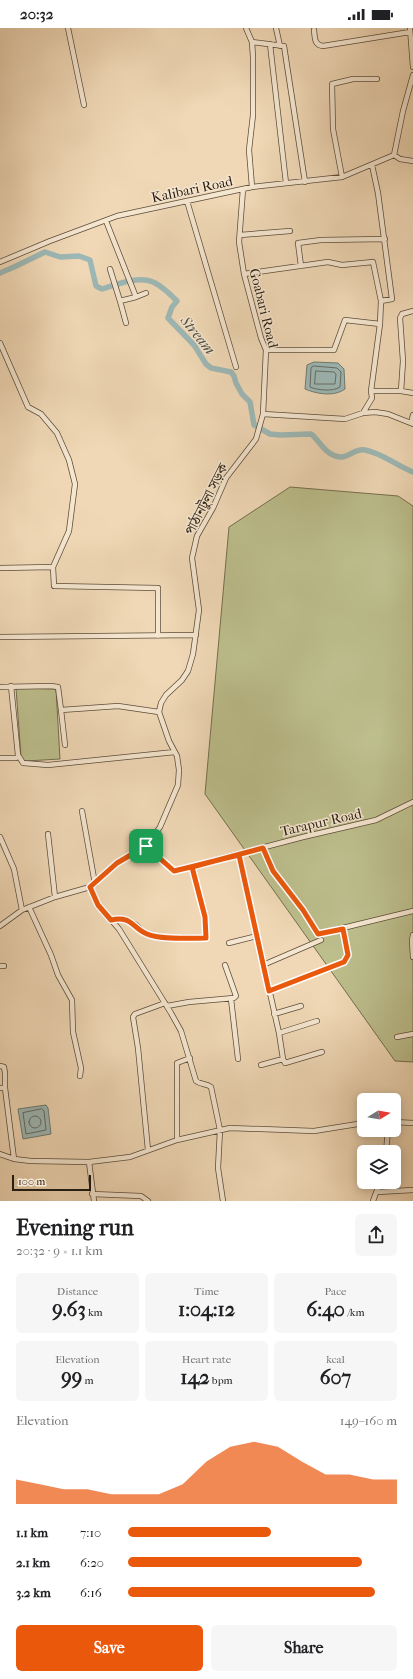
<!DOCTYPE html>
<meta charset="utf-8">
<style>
:root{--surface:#fff;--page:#f6f6f6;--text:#202124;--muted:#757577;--accent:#ea580c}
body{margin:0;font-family:"IM FELL French Canon","Noto Serif Bengali",serif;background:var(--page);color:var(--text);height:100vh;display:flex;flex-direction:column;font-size:15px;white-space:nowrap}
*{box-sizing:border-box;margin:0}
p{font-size:13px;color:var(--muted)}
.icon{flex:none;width:22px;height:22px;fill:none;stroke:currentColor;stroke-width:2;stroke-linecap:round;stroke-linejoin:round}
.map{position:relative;height:1173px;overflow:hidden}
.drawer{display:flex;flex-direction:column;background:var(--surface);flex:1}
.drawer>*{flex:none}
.needle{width:26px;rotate:79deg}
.controls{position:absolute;left:357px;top:1065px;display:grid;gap:8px}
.controls a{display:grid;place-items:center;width:44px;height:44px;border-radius:6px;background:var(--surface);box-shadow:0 2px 10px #0003;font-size:20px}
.scale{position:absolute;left:12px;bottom:10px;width:79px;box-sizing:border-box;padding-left:4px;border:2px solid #2b1f12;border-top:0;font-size:11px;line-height:14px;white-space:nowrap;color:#2b1f12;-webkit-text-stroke:3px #f5e6d0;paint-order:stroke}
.pin{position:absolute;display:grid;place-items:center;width:34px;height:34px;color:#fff;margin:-17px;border-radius:8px;box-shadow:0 2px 6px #0006}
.round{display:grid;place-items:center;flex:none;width:42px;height:42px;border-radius:6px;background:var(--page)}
.headline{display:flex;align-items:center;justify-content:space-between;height:68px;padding:0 16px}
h1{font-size:22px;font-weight:700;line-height:30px}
.stats{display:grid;grid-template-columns:repeat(3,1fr);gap:6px;height:68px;padding:4px 16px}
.stats div{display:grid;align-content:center;border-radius:6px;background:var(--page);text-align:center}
.stats b{font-size:20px;font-weight:700}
.stats small{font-size:11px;font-weight:400}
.stats p{font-size:11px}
.chart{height:112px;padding:8px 16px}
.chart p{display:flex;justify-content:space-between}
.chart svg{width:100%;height:72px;margin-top:4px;fill:var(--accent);opacity:.7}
.button{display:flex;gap:8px;margin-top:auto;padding:8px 16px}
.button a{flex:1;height:46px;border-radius:6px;background:var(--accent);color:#fff;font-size:16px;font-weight:700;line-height:46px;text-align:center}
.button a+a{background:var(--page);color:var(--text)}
ul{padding:0 16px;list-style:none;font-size:13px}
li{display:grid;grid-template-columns:64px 48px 1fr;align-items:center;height:30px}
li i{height:10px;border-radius:5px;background:var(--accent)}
.status{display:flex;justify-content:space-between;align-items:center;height:28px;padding:0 20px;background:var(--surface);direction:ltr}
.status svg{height:11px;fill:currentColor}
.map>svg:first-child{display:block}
.green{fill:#bcbe8c;stroke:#746e4f}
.water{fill:#9db8b6;stroke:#6f7b74}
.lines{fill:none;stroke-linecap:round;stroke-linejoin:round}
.shore{stroke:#646c64;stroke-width:1}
.canal{stroke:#9db8b6;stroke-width:5.5}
.minor-casing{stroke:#5c4d3b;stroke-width:6}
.minor{stroke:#f5e6d0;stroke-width:4.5}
.route-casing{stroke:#fff;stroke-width:8}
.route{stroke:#ea580c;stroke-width:5}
.labels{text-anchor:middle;stroke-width:3;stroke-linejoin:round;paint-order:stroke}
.street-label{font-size:14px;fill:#2b1f12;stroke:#f5e6d0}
.water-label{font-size:15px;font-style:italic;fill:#4d4d43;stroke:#f5e6d0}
</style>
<div class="status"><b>20:32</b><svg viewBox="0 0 49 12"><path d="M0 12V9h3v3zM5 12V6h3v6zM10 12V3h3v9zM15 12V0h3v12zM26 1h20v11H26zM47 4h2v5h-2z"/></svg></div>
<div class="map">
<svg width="413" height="1173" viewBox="0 0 413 1173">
<rect width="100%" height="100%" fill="#f0d8b6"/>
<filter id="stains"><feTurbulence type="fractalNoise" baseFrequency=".005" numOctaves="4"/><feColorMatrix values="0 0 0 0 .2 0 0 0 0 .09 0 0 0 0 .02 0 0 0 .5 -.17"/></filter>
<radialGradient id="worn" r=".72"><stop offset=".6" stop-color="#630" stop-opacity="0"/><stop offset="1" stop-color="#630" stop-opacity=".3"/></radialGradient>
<path class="green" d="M290 459 398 468 413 478V1034L395 1033 205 766 229 499Z
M16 660 56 661 60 731 26 733 22 732 21 729Z"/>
<path class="water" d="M314 334 338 335 344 341 345 361C334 369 317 366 305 361L307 337Z
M46 1077 48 1080 51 1106 23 1111 18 1081Z"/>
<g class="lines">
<path class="shore" d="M314 338 337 340 341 344 340 359C333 364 317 362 310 359L311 340Z
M316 343 334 344 336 346 335 356H315Z
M42 1081 44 1083 46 1102 26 1106 23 1085Z
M29 1094a6 6 0 1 1 12 0a6 6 0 1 1-12 0Z"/>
<path class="canal" d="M0 245 14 239 45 224 60 229 79 228 90 232 96 258 102 261C118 256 139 247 155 255 163 259 171 267 177 273L172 279 168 290 194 317 206 336 211 340 231 344 234 348 236 355 242 366 250 374 254 397 270 406 280 407 311 406C319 412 323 423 333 427 348 434 352 420 365 422 382 425 397 438 413 444"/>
<defs>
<path id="minor" d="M68 0 84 77
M246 0 252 14 253 29V87L249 122 252 159
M276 0 280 18
M410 0 413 39
M314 2C315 10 314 17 323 18L410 4
M252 14 284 18 305 154
M270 16 286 155
M394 127 403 83 413 47
M394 127 400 131 413 133
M372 137 378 165 392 271 381 273
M342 149 333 101 332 56 353 51H377
M187 173 236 339
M106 193 136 269 146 265
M240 207 290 203
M0 234 50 213 117 188 252 159 342 149 394 127
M301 238 298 215 321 212 385 211
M110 241 120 273 136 269
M244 246 328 234 342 237 373 234 381 273 380 296 371 363 372 370 363 385
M120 273 126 295
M0 315 28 379 41 386 57 405 69 432 75 456 69 503 53 539
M266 322H334L345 292 380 296
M371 363H401L413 365
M401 363 403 333 400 290 402 286 413 283
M263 386 345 391 363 385 375 384 388 386 413 396
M411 395 413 387
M53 539 54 558 158 560V608
M0 540 53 539
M0 609 196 607
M11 658 18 727 23 735 48 737 175 724
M0 659 51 658 58 659 61 682 118 678 159 684
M61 682 65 717
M0 730H16
M82 783 95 856
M48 806 55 869
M0 809 14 841 22 882
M146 818 174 843 303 809 376 792 413 774
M263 820 273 843 303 882 318 906 413 883
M239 827 279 1005 283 1031 261 1037
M90 859 98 877 119 901 171 985 181 1003 196 1053C201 1057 206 1055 211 1059L220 1102 218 1140 223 1173
M29 879 51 927 58 947 72 972 73 1004 81 1040 80 1048
M111 892 123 891 136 897 145 906 155 909 206 910 205 889 192 839
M0 898 22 882 55 869 90 859 117 835 146 818 160 799 178 757 179 742 177 728 169 713 159 684 161 675 166 667 182 652 188 643 193 626 199 582 192 530 197 508 213 480 226 450 256 411 263 386 266 322 261 310 244 246 239 214 243 161
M413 907 412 912 413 929
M229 915 257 908
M263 937 321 912
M0 938H4
M269 963 344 934 348 927 343 901
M231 971 238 1031
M167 978 189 974 234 970 236 968 225 937
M274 986 301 978
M279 1005 317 993
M397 1009 413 1006
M283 1031 285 1035 322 1024
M0 1038 4 1039 5 1045V1060
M0 1060H5L14 1131
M394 1094 413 1095
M177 1112V1035L190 1030
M148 1122 138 1020 133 989 135 986 165 975
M386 1124 388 1102
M0 1126 14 1131 31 1133 89 1134 130 1129 177 1112 230 1100 314 1103 364 1095
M89 1134 94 1173
M377 1164 413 1162
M92 1166 141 1168 148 1173
M373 1173 380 1154"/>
</defs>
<use href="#minor" class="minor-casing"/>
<use href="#minor" class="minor"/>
</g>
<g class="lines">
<defs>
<path id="route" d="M146 818 117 835 90 859 98 877 111 892C132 887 133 901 147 906 160 912 191 910 206 910L205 889 192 839 263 820 273 843 303 882 318 906 343 901 348 927 344 934 269 963 239 827C217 832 196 838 174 843L146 818"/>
</defs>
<use href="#route" class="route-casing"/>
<use href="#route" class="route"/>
</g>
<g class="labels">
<g class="street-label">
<text transform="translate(192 161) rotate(-12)" y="5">Kalibari Road</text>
<text transform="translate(264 280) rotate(76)" y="5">Goabari Road</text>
<text transform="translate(206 471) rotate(-63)" y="5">পাঠানটুলা সড়ক</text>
<text transform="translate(321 794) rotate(-13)" y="5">Tarapur Road</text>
</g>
<g class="water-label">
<text transform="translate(198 307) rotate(50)" y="5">Stream</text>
</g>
</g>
<rect width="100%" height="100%" filter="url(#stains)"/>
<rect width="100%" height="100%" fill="url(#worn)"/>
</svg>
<div class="controls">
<a><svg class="needle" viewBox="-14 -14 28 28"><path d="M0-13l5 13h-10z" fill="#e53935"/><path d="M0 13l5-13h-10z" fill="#757577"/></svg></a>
<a><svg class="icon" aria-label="layers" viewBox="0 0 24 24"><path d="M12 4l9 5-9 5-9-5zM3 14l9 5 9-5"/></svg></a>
</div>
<div class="scale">100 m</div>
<div class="pin" style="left:146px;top:818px;background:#1e9e55"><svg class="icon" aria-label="arrive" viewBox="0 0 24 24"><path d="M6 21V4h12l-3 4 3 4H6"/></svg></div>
</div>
<section class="drawer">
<div class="headline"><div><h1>Evening run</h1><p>20:32 · 9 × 1.1 km</p></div><a class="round"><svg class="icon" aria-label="share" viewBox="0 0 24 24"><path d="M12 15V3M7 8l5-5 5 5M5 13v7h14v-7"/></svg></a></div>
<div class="stats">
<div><p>Distance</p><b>9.63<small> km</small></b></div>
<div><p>Time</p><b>1:04:12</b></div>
<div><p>Pace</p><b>6:40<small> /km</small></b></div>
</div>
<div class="stats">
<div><p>Elevation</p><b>99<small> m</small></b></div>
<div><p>Heart rate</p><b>142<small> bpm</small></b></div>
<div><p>kcal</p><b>607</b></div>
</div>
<div class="chart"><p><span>Elevation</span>149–160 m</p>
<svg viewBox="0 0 160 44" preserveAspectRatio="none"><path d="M0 44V29L10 32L20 35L30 35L40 38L50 38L60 38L70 32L80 18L90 9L100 6L110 9L120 18L130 26L140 26L150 29L160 29V44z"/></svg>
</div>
<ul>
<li><b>1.1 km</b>7:10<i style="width:53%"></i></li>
<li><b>2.1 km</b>6:20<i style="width:87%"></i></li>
<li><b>3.2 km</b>6:16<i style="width:92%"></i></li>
</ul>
<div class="button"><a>Save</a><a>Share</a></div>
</section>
